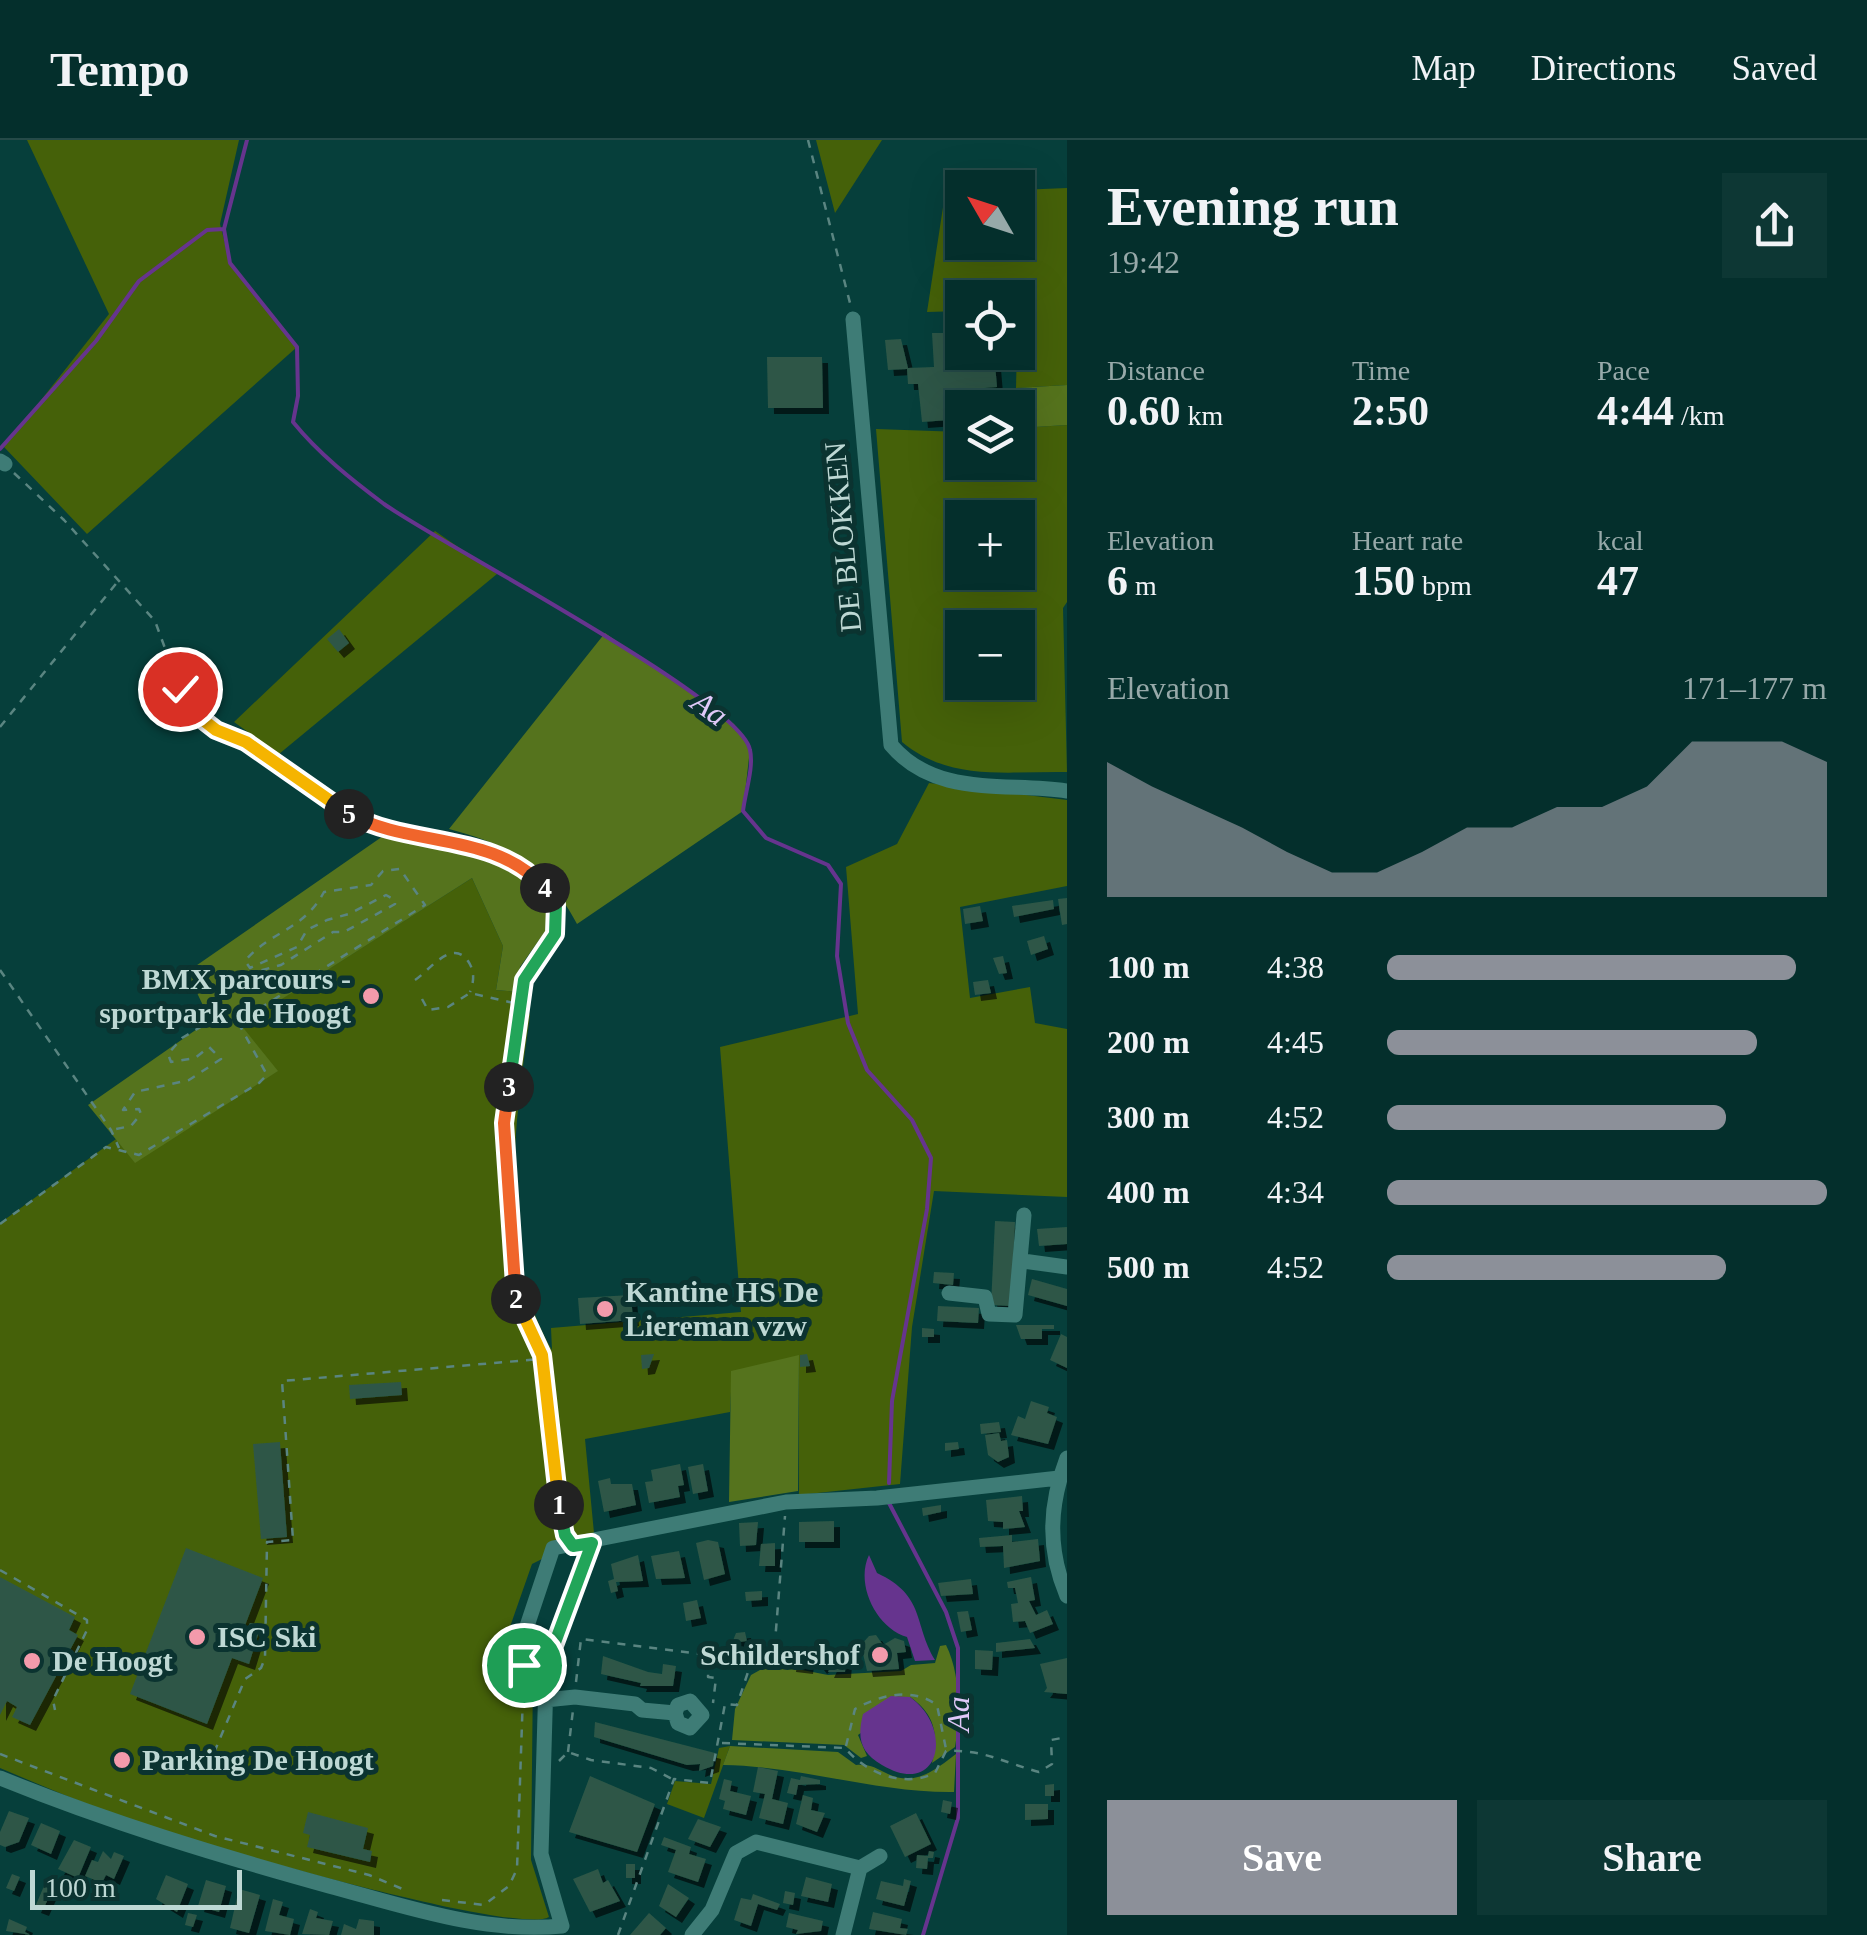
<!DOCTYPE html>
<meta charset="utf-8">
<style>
:root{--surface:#042f2c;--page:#0d3734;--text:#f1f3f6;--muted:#97a9a9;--line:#254a48;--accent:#8c9099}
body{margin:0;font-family:"Times New Roman",serif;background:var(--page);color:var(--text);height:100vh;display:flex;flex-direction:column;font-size:38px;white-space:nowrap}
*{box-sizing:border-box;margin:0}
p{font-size:32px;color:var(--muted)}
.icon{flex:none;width:55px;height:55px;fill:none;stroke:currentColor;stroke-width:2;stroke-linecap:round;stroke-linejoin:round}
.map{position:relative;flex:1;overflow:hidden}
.sheet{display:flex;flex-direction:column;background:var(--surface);width:800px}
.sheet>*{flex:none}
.needle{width:65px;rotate:309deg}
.fabs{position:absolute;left:945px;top:30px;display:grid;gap:20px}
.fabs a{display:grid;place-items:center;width:90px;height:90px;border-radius:0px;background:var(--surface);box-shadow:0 10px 40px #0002,0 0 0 2px var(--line);font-size:50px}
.scale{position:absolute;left:30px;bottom:25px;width:212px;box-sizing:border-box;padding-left:10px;border:5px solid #bed8d4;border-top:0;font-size:28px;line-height:35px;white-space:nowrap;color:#bed8d4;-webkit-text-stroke:8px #0b3330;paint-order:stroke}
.pin{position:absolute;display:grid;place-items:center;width:85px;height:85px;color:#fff;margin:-42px;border:5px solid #fff;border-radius:50%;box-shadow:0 2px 10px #0007}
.km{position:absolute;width:50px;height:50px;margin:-25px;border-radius:50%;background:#222;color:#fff;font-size:28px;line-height:50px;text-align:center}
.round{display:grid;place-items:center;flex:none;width:105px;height:105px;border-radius:0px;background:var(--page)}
.head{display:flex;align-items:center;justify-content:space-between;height:170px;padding:0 40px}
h1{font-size:55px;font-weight:800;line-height:75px}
.metrics{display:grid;grid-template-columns:repeat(3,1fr);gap:15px;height:170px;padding:10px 40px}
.metrics div{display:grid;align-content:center}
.metrics b{font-size:42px;font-weight:800}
.metrics small{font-size:28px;font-weight:400}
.metrics p{font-size:28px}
.chart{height:280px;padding:20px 40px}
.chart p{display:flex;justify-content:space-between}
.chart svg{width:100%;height:180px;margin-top:10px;fill:var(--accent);opacity:.7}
.cta{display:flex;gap:20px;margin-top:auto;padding:20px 40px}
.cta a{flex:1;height:115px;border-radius:0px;background:var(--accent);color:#fff;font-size:40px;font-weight:800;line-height:115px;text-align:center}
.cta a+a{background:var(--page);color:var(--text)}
ul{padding:0 40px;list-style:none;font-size:32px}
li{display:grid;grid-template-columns:160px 120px 1fr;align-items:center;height:75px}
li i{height:25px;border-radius:12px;background:var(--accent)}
header{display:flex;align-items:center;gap:60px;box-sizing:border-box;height:140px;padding:0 50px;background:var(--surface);border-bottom:2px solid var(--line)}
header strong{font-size:48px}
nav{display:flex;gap:55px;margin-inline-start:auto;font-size:35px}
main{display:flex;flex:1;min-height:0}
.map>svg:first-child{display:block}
.green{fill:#456109;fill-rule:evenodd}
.forest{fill:#55731d}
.water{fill:#66348e}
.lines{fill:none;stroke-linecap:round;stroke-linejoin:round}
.stream{stroke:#66348e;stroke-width:4}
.building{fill:#2d5747;filter:url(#shadow)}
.path{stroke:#5a8581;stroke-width:2.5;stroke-dasharray:8 8;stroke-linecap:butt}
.minor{stroke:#3e7c76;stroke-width:15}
.split-1-casing{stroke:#fff;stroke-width:20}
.split-2-casing{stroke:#fff;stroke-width:20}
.split-3-casing{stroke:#fff;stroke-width:20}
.split-4-casing{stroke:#fff;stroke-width:20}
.split-5-casing{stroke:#fff;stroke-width:20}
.split-6-casing{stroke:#fff;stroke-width:20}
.split-1{stroke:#22a559;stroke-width:12}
.split-2{stroke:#f5b400;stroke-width:12}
.split-3{stroke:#f0652b;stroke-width:12}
.split-4{stroke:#22a559;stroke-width:12}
.split-5{stroke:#f0652b;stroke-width:12}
.split-6{stroke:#f5b400;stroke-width:12}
.poi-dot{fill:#f39aab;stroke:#0b3330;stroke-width:4}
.labels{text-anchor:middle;stroke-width:10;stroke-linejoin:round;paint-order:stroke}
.street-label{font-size:30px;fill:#bed8d4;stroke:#0b3330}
.poi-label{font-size:30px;font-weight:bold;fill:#bed8d4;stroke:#0b3330;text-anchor:start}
.water-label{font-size:32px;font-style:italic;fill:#e0c9f9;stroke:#0b3330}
</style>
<header>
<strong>Tempo</strong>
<nav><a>Map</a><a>Directions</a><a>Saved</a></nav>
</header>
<main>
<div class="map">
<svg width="1067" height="1795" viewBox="0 0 1067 1795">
<defs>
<filter id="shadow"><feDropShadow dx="6" dy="6" stdDeviation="0" flood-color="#0009"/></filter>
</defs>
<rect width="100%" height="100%" fill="#063f3b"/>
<path class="green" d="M27 0H239L220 84 230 123 297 207 87 394 4 307 109 174Z
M816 0H882L835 73Z
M1067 48V245L1016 248 1018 158H962V171L927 172 945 54 962 53V102H1018V50Z
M1067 285V462L1063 468 1067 632C1008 631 950 642 902 602L876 289 962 292V322H1018V288ZM962 378H1018V432H962ZM962 488H1018V542H962Z
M435 391 497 434 279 614 234 582Z
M929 643 1067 660V746L960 767 970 858 1030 847 1035 883 1067 889V1057L934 1051 912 1187 900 1344 799 1355V1216L732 1232 730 1272 585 1299 594 1393 557 1399 544 1418 532 1424 505 1501 514 1520 533 1533 531 1720 549 1777C519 1795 230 1712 179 1696 118 1678 59 1653 0 1628V1083L116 999 135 1022 277 931 240 885 472 738 503 806 496 850 518 852 530 875C515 982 495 1114 552 1210L551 1188 741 1172 720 907 858 874 846 727 897 704Z
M730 1606 704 1678 667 1664 675 1641 711 1644 719 1608Z"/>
<path class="forest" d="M1067 245V285L1018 288V268H962V292H951V252Z
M605 493 734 584 750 609 743 671 577 784C545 725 513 706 449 689Z
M386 694C424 705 520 721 541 755 546 763 547 777 549 786L520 827 518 852 496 850 503 806 472 738 241 885 278 931 135 1023 88 965 210 880 187 832Z
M799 1215 798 1351 729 1362 731 1231Z
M946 1505C960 1533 961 1575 955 1607L932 1623C939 1595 935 1574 910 1557L858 1595 867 1616 861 1618 844 1605 732 1600 735 1569 751 1535 771 1524 828 1535 901 1531 911 1525 935 1523 940 1506Z
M730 1606 838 1612 856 1625C871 1624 875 1628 888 1634 915 1647 935 1630 956 1614L954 1652C876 1653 801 1626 723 1625Z"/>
<path class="water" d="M869 1415 877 1433C926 1456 913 1483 935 1520L915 1521 907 1497C876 1488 855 1444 869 1415Z
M891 1556 910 1557C955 1589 939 1659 882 1625 860 1612 857 1598 863 1574Z"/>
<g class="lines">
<path class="stream" d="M247 0 224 89 230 123 297 207 298 256 293 282C319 314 352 340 384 364 440 404 741 560 750 610 754 627 745 653 743 671L766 698 828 725 841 744 837 816 848 883 867 930 912 980 931 1018 927 1069 892 1261 889 1343
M0 309 96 201 139 141 207 90 224 89
M889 1363 946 1472 958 1508V1678L923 1795"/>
</g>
<path class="building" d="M932 193H962V212H994L997 247 947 251 949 280 922 282 918 244H908L907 229 888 230 885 200 901 199 908 228 934 227Z
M767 217H822L823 268H768Z
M339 489 349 503 338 512 327 499Z
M1067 758V784L1062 785 1058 759Z
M1053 760 1054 769 1014 777 1012 766Z
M980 766 983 781 965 784 963 769Z
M1044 796 1048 809 1031 815 1027 801Z
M1003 816 1007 833 999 834 993 818Z
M988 840 991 853 975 855 973 842Z
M995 1081 1015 1082 1011 1166 991 1165Z
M1067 1087V1104L1039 1106 1037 1089Z
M934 1132 954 1133 953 1145 933 1143Z
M1032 1139 1067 1149V1166L1028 1155Z
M631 1155 633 1180 580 1184 578 1158Z
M938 1166 979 1168 978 1183 937 1181Z
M1016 1185H1054V1189H1042V1199H1021Z
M922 1188 934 1189V1197H922Z
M1061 1194 1067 1197V1228L1050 1220Z
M654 1214 649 1228 642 1229 641 1215Z
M807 1214 810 1226 800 1227V1215Z
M401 1242 402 1255 350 1259 349 1245Z
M1031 1261 1049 1267 1047 1273 1057 1277 1048 1304 1011 1295 1018 1276 1025 1279Z
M999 1282 1001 1292 981 1294 980 1284Z
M999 1293 1001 1301 1007 1300 1009 1317 998 1322 988 1315 985 1295Z
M280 1302 287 1397 261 1399 253 1304Z
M958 1302 959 1309 945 1311V1303Z
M680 1324 684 1345 678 1346 680 1357 649 1363 645 1342 653 1341 651 1330Z
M703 1324 708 1351 693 1354 688 1327Z
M610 1338 611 1344H632L636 1365 604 1372 598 1341Z
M1022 1356 1023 1371H1019L1025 1387 1003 1389V1382L988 1381 986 1360Z
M941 1365V1372L923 1376 922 1368Z
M834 1381V1402H799V1382Z
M758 1382 756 1405 740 1406 739 1383Z
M1012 1395V1402L1038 1399 1040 1421 1004 1428 1003 1406 980 1407 979 1398Z
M708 1400 718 1402 725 1434 704 1440 696 1403Z
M775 1403V1426H759L761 1404Z
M186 1408 263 1438 238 1504 250 1483 261 1485 249 1524 232 1518 207 1584 130 1554Z
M679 1411 685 1438 656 1439 651 1416Z
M638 1415 643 1441 616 1442 618 1451 611 1453 608 1441 614 1439 611 1424Z
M0 1437 75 1477 69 1490 78 1495 30 1585 12 1577 17 1567 7 1561 0 1575Z
M1031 1437 1035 1460 1029 1461 1036 1475 1047 1470 1053 1484 1030 1493 1025 1481 1013 1482 1011 1464 1018 1463 1015 1448H1008L1007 1442Z
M971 1439 973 1454 941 1456 938 1443Z
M762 1451V1460L746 1461 745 1452Z
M697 1460 701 1478 686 1481 683 1463Z
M968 1471 972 1490 961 1492 957 1472Z
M745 1492 747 1501 732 1503 736 1493Z
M876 1495 883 1505 895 1498 904 1501 906 1512 897 1513 899 1529 867 1531 861 1505 869 1496Z
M1030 1499 1035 1508 996 1512V1503Z
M826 1505 835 1516 821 1528 812 1516Z
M975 1510 993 1511 992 1530 975 1529Z
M603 1516 648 1532 662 1534 663 1524 676 1526 673 1546H640L641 1543 601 1534Z
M791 1518 808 1520 807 1528 790 1526Z
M1067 1518V1554L1044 1552 1047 1548 1040 1524Z
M834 1519 846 1520 845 1532H828Z
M595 1582 715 1613 713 1626 699 1631 700 1624 687 1625 594 1597Z
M758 1627 778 1631 772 1659 788 1663 783 1684 759 1678 765 1654 753 1652Z
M590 1636 655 1664 637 1712 569 1692Z
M801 1636 820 1640V1644L798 1645 796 1655 787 1653 791 1638 800 1640Z
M724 1639 732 1641 730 1651 751 1656 746 1675 723 1669 725 1661 719 1659Z
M1054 1644V1656H1045V1645Z
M803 1655 813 1658 811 1670 825 1673 817 1692 796 1684Z
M943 1660 952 1662 950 1674 941 1672Z
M1025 1664H1048V1679L1025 1680Z
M9 1671 29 1678 19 1702 5 1707 0 1705V1692Z
M308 1672 368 1688 363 1709 372 1711 370 1722 307 1707 310 1695 303 1693Z
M916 1673 931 1704 905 1717 890 1686Z
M698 1679 721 1687 710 1707 688 1699Z
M41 1683 60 1691 51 1714 31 1705Z
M664 1697 691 1707 689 1714 706 1719 698 1742 668 1732 676 1710 661 1705Z
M74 1700 91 1707 78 1738 58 1729Z
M103 1711 111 1719 114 1712 124 1716 114 1739 106 1735 102 1743 85 1736 92 1720 98 1722Z
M929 1711 934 1712 933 1718H928L927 1729 916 1728 917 1715 928 1716Z
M626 1724H635V1738H626Z
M598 1729 603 1743 608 1740 620 1761 590 1772 573 1739Z
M12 1734 20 1737 14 1751 6 1748Z
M166 1735 188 1744 177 1772 156 1759Z
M806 1737 832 1744 828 1762 801 1756Z
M904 1739 911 1741 904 1766 876 1759 881 1741 903 1746Z
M206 1740 226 1746 219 1772 198 1766Z
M668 1744 689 1758 676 1777 659 1766Z
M44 1746 52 1750 43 1770 35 1767Z
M239 1749 260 1755 249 1793 230 1788Z
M785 1751 795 1753 793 1765 783 1763Z
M753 1754 780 1764 777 1770 758 1764 751 1786 734 1780 741 1758 751 1760Z
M273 1759 283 1762 279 1775 294 1779 290 1795 265 1791Z
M310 1769 318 1772 316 1778 333 1781 329 1795 302 1794Z
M873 1772 902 1779 900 1788 908 1789 906 1795 869 1789Z
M188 1773 197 1775 193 1787 185 1785Z
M649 1773 666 1788 660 1795H630Z
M789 1773 823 1781 821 1791 796 1794 798 1790 786 1787Z
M9 1779 27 1787 25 1792 31 1795 6 1791Z
M359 1779 374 1781V1795H341L344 1784 356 1789Z"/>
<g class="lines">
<path class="path" d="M808 0 850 163
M14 333 64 380 155 481 180 549 198 576 294 632 359 680 501 716 527 730 556 763 555 794 524 841 504 983 516 1163 542 1215 565 1393
M0 587 119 440
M0 830 111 990 119 1008
M415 840C429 831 452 798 468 821 475 831 474 842 470 852
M422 859 428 870 448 867 470 853 518 864
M0 1084 106 1007 139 1015 259 943 267 935 240 886 241 880 425 765 400 729 383 731 371 745 324 752C303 791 270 791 245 821L250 828 297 807 307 790 327 780 349 774 386 755 395 760V764L344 792H333L281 825 236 837 228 845 214 879 182 898 168 914 171 922 195 918 209 907 221 919 189 940 135 952 123 970 139 969 141 974 131 986 111 990
M0 1430 87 1480V1490L53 1560 55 1570
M576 1542 581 1499 709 1515 708 1537 716 1538 713 1563
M722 1603 845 1608C867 1634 904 1648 935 1633L946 1611C983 1609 1005 1623 1039 1632L1052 1624 1051 1600 1067 1597
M846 1606 855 1569C880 1555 912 1547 937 1565L946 1609
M568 1612 573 1570
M0 1614 215 1696 369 1735 405 1750
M559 1621 568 1612 591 1620 651 1628 672 1639
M208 1627 245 1539 261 1528 265 1518 267 1402 293 1400 282 1241 541 1219
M442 1760 484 1765 509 1746 517 1729 524 1525 528 1523
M618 1795 674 1639 710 1643 725 1564 737 1565 748 1532 774 1515 785 1376"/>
<path class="minor" d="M853 179 891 605C936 658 1005 642 1067 651
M0 321 5 324
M1023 1121 1067 1127
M949 1153 985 1157 989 1174 1015 1175 1024 1075
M1067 1318C1049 1365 1047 1409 1067 1456
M550 1516 523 1505V1498L553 1408 786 1362 877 1358 1059 1338
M545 1560 575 1557 635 1564 642 1570 675 1573 678 1583 690 1588 702 1575 690 1561 678 1565 675 1573
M0 1638C108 1682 217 1715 329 1746 404 1766 484 1794 562 1786
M860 1728 880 1716
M562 1786 541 1714 546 1540 550 1516 592 1403
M692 1795 712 1770 736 1713 756 1702 860 1728 843 1795"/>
</g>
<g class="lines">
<defs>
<path id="split-1" d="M524 1525 550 1516 592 1403 573 1406 565 1395 559 1365"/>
<path id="split-2" d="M516 1159 542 1215 559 1365"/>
<path id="split-3" d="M509 947 504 983 516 1159"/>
<path id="split-4" d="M509 947 524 840 555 794 556 764 545 748"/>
<path id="split-5" d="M349 674C412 708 494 691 545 748"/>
<path id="split-6" d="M180 549 198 576 216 590 246 602 349 674"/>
</defs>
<use href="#split-1" class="split-1-casing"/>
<use href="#split-2" class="split-2-casing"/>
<use href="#split-3" class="split-3-casing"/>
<use href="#split-4" class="split-4-casing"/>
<use href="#split-5" class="split-5-casing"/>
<use href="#split-6" class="split-6-casing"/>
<use href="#split-1" class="split-1"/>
<use href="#split-2" class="split-2"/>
<use href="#split-3" class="split-3"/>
<use href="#split-4" class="split-4"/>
<use href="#split-5" class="split-5"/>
<use href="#split-6" class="split-6"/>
</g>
<g class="poi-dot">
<circle cx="371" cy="856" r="10"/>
<circle cx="605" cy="1169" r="10"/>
<circle cx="197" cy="1497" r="10"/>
<circle cx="880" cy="1515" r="10"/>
<circle cx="32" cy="1521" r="10"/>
<circle cx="122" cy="1620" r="10"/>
</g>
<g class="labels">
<g class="street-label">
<text transform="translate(843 397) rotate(-95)" y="10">DE BLOKKEN</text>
</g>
<g class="poi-label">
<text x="351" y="849" text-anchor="end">BMX parcours -<tspan x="351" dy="34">sportpark de Hoogt</tspan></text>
<text x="625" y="1162">Kantine HS De<tspan x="625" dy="34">Liereman vzw</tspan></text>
<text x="217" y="1507">ISC Ski</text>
<text x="860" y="1525" text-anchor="end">Schildershof</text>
<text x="52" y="1531">De Hoogt</text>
<text x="142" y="1630">Parking De Hoogt</text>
</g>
<g class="water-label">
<text transform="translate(710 568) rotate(36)" y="11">Aa</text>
<text transform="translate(958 1574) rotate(-90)" y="11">Aa</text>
</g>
</g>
</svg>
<div class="fabs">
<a><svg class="needle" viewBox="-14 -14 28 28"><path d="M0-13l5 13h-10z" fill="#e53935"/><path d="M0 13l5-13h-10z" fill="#97a9a9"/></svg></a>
<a><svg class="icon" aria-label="locate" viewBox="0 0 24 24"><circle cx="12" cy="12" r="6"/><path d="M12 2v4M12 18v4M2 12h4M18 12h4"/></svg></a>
<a><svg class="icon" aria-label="layers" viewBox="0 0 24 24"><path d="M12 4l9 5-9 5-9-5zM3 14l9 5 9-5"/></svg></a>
<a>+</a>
<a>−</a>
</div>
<div class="scale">100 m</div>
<div class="pin" style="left:524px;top:1525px;background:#1e9e55"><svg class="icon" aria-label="arrive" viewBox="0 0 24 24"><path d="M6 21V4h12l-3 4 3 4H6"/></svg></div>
<div class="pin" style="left:180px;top:549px;background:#d93025"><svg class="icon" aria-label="check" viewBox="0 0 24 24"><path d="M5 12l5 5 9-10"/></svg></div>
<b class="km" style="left:559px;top:1365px">1</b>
<b class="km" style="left:516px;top:1159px">2</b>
<b class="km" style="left:509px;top:947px">3</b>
<b class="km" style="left:545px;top:748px">4</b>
<b class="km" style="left:349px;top:674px">5</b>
</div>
<section class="sheet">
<div class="head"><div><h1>Evening run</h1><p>19:42</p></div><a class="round"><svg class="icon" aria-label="share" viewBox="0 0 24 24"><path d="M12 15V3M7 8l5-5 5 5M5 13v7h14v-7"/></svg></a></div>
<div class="metrics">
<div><p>Distance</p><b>0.60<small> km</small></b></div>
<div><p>Time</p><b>2:50</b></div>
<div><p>Pace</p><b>4:44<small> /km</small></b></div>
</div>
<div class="metrics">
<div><p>Elevation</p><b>6<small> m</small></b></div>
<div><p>Heart rate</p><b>150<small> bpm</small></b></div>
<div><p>kcal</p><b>47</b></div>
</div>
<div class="chart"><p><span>Elevation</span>171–177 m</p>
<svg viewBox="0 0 160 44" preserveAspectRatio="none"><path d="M0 44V11L10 17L20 22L30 27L40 33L50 38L60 38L70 33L80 27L90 27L100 22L110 22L120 17L130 6L140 6L150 6L160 11V44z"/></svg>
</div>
<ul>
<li><b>100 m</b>4:38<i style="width:93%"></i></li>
<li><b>200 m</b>4:45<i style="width:84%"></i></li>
<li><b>300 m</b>4:52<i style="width:77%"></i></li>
<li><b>400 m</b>4:34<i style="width:100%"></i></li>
<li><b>500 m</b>4:52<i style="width:77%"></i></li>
</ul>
<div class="cta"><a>Save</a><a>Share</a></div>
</section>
</main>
